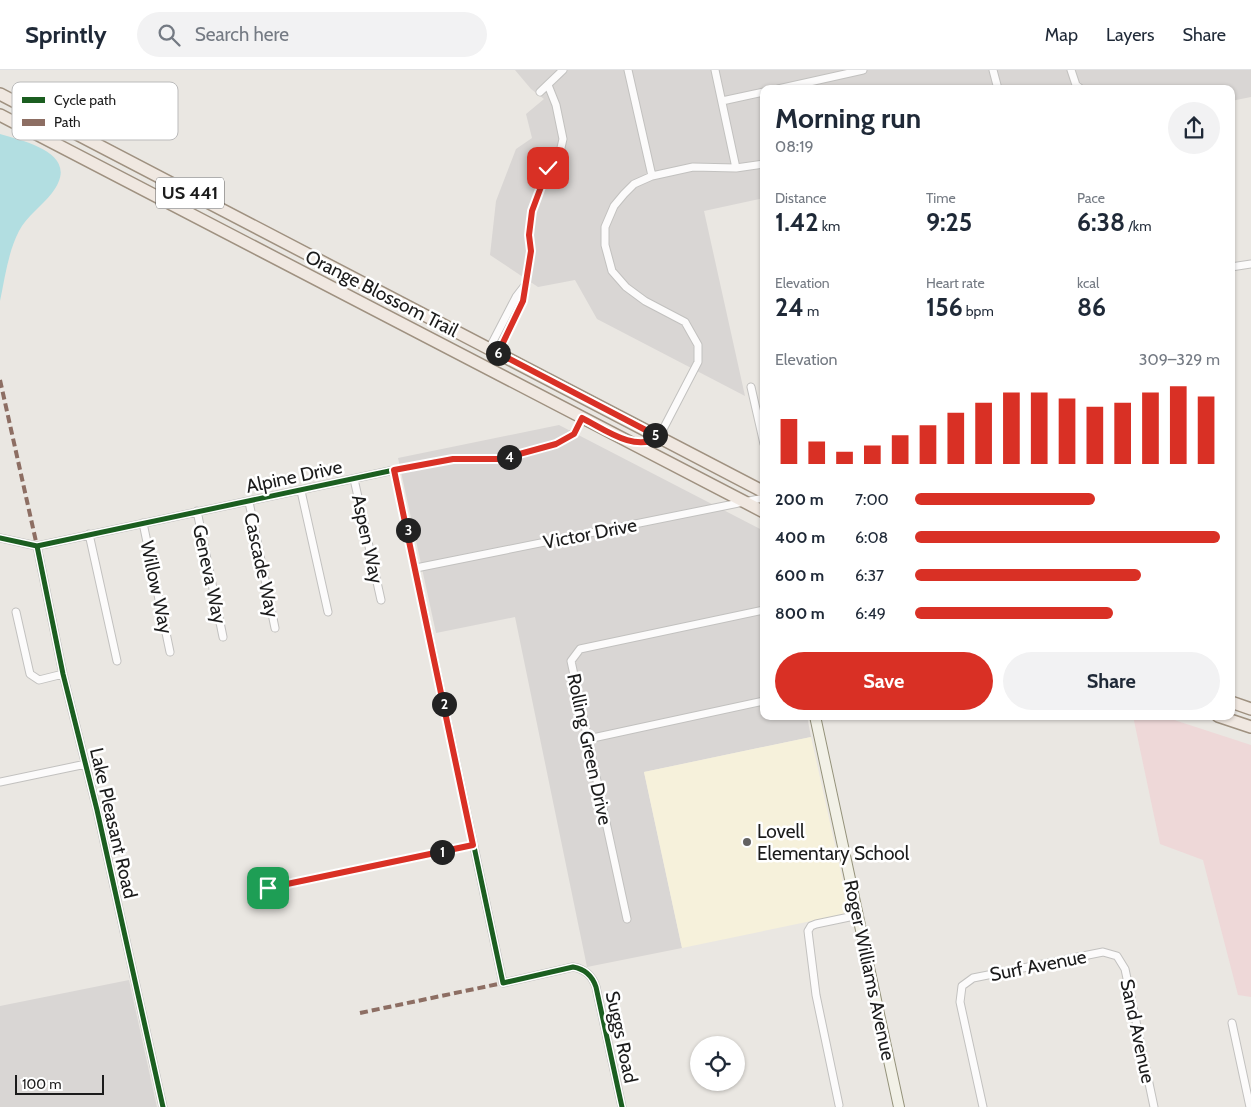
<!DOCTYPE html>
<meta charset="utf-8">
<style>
:root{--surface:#fff;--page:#f2f2f3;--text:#1f2937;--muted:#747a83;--line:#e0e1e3;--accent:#d93025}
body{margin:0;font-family:Cabin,sans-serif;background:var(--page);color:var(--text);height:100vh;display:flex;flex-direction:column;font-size:19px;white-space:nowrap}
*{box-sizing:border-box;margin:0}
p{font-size:16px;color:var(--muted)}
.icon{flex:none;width:28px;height:28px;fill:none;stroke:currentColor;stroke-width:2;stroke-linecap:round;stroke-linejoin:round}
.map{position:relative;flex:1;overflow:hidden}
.drawer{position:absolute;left:760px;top:15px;width:475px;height:635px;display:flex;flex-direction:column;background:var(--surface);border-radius:10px;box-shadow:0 1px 4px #0004}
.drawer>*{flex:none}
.tools{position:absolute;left:690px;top:966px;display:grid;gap:10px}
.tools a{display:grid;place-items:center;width:55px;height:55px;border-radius:50%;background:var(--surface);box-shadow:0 1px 4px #0004;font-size:25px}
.scale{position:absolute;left:15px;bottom:12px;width:89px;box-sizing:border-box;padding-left:5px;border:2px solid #1b1b1b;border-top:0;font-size:14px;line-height:18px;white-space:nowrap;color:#1b1b1b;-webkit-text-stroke:4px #fff;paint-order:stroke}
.pin{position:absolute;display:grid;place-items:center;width:42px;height:42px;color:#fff;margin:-21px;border-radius:10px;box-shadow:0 2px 8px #0006}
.km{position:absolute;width:25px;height:25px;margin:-12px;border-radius:50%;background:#222;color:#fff;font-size:14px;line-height:25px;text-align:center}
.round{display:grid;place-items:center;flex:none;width:52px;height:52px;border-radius:26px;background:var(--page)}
.headline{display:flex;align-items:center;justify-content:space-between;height:85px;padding:0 15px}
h1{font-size:28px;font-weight:800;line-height:38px}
.metrics{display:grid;grid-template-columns:repeat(3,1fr);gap:8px;height:85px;padding:5px 15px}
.metrics div{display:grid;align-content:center}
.metrics b{font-size:25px;font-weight:800}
.metrics small{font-size:14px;font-weight:400}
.metrics p{font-size:14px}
.chart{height:140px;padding:10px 15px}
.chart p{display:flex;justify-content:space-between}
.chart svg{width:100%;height:90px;margin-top:5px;stroke:var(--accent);stroke-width:6}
.primary-button{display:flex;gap:10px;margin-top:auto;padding:10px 15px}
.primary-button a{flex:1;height:58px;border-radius:30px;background:var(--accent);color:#fff;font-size:20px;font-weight:800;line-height:58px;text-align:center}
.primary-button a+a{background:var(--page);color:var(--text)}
ul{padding:0 15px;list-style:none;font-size:16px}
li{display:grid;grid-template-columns:80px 60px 1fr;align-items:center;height:38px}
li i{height:12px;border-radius:6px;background:var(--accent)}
header{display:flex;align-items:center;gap:30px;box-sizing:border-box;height:70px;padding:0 25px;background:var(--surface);border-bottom:1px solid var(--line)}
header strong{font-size:24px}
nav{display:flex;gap:28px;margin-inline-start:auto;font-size:18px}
.search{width:350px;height:45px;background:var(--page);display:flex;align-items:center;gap:12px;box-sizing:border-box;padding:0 18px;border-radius:28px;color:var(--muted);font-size:19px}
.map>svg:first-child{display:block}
.residential{fill:#d9d6d4}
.commercial{fill:#eed8d8}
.education{fill:#f6f1db}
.water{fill:#b2dee1}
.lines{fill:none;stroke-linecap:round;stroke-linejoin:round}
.street-casing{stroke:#c2c1bf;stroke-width:9}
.secondary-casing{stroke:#94927a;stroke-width:12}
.primary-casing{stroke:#9f9180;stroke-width:14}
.street{stroke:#fcfbfb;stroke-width:7}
.secondary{stroke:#f2f1e7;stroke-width:10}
.primary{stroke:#f0e8e1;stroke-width:11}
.quiet{stroke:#8d6e63;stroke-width:4;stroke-dasharray:8 4;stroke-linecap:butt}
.cycleway-casing{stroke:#fff;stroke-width:8}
.cycleway{stroke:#1b5e20;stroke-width:5}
.route-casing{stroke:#fff;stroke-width:10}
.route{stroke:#d93025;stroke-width:6}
.poi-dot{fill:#636261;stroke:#fff;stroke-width:2}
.labels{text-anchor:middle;stroke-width:5;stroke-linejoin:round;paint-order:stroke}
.shield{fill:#fff;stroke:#5f5f5f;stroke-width:1}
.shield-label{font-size:18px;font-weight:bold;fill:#1b1b1b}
.street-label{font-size:19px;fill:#1b1b1b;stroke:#fff}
.poi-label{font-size:19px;fill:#1b1b1b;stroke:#fff;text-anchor:start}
.key{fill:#fff;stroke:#bbb;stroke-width:1}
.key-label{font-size:14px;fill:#1b1b1b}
</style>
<header>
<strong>Sprintly</strong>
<div class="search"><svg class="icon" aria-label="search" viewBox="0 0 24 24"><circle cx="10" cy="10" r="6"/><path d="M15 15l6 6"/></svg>Search here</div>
<nav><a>Map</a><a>Layers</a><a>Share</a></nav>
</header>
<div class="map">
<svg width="1251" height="1037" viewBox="0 0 1251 1037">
<rect width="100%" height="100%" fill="#eae7e2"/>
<path class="residential" d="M515 0H1251V27L1231 31V19H764V128L704 141 745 326 597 249 575 210 538 217 490 185 496 131 516 79 532 68 526 44 544 29 531 19Z
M559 355 764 461V646H807L811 667 644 702 682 878 587 897 515 547 436 563 398 388Z
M129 910 157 1037H0V936Z"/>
<path class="commercial" d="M1133 646H1162L1251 675V927L1238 925 1203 790 1160 774Z"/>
<path class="education" d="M811 667 850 843 682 878 644 702Z"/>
<path class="water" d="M0 64C27 72 82 84 52 123 42 136 27 146 19 161 8 182 5 208 0 231Z"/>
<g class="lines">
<defs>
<path id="street" d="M628 0 652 106
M715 0 736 98
M993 0 998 19
M1071 0 1076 15 1081 19
M778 19 863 0
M540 22 563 0
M722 31 764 22
M1231 197 1251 194
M489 279 516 227 526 214
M498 283 523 231 531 181 529 165 532 141 548 98 560 82 563 69 556 35 548 15
M751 317 764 374
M659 367 698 292V275L685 252 645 231 626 217 612 201 605 175V157L614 136 624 124 634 114 652 106 693 97 736 98 764 94
M394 400 503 913 573 897C585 899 592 905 596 917L622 1037
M354 409 381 530
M301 421 328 542
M249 432 275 558
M197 441 223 567
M143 453 170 582
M89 464 117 591
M0 468 37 476 394 400 453 389H501L557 374 574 363 583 348
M37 476 63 604 97 740 163 1037
M416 498 764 428
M16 542 30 604 39 610 63 604
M588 669 764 631
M0 712 86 694
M268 818 473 775
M627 849 571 591 580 579 764 540
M1232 953 1250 1037
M839 1035 816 925 808 861 811 856 816 854 859 845
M983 1037 960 932 962 916 973 908 1103 882 1117 886 1125 899 1154 1037"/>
<path id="secondary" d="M815 646 899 1037"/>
<path id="primary" d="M0 24 764 422
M0 45 764 442
M1231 632 1251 639
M1218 646 1251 657"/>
</defs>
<use href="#street" class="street-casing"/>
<use href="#secondary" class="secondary-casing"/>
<use href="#primary" class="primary-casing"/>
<use href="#street" class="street"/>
<use href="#secondary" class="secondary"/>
<use href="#primary" class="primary"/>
<path class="quiet" d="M0 310 37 476
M360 943 503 913"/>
<defs>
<path id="cycleway" d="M394 400 503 913 573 897C585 899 592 905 596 917L622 1037
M0 468 37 476 394 400 453 389H501L557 374 574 363 583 348
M37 476 63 604 97 740 163 1037"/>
</defs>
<use href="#cycleway" class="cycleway-casing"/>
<use href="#cycleway" class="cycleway"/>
</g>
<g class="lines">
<defs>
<path id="route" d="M268 818 473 775 394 400 453 389H501L556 374 574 364 582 348C604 359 635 383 659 367L498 283 523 231 531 181 529 165 532 141 548 98"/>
</defs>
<use href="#route" class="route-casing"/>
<use href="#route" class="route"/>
</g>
<circle class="poi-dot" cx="747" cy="772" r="5"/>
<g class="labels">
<rect class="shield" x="156" y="107.5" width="68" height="31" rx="4"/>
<g class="shield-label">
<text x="190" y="129">US 441</text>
</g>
<g class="street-label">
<text transform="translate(382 223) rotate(27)" y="7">Orange Blossom Trail</text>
<text transform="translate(294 406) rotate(-12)" y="7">Alpine Drive</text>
<text transform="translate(590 463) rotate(-11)" y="7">Victor Drive</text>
<text transform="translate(368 469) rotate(78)" y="7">Aspen Way</text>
<text transform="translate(262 495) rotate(78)" y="7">Cascade Way</text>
<text transform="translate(210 504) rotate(78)" y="7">Geneva Way</text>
<text transform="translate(157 517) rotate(78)" y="7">Willow Way</text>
<text transform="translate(590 679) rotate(78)" y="7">Rolling Green Drive</text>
<text transform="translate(114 753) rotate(77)" y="7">Lake Pleasant Road</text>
<text transform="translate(1038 895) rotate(-11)" y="7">Surf Avenue</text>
<text transform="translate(870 900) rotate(78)" y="7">Roger Williams Avenue</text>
<text transform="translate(1138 961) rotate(78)" y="7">Sand Avenue</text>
<text transform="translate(622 967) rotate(78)" y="7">Suggs Road</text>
</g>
<g class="poi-label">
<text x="757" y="768">Lovell<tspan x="757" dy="22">Elementary School</tspan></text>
</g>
</g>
<rect x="12" y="12" width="166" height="58" rx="8" class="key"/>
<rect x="22" y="27" width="23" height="6" fill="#1b5e20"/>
<rect x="22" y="49" width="23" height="7" fill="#8d6e63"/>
<g class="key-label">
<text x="54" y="35">Cycle path</text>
<text x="54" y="57">Path</text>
</g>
</svg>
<div class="tools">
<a><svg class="icon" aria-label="locate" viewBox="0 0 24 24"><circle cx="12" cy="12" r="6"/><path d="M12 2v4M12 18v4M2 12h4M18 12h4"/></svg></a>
</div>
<div class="scale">100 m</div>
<div class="pin" style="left:268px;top:818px;background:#1e9e55"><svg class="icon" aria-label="arrive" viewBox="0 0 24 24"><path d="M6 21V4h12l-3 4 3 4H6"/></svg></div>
<div class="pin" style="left:548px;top:98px;background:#d93025"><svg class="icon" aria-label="check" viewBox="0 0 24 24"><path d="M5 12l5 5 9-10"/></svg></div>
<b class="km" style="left:442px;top:782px">1</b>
<b class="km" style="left:444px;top:634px">2</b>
<b class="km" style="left:408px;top:460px">3</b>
<b class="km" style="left:509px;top:387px">4</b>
<b class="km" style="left:655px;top:365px">5</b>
<b class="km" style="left:498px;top:283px">6</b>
<section class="drawer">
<div class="headline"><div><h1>Morning run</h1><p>08:19</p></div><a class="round"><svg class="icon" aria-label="share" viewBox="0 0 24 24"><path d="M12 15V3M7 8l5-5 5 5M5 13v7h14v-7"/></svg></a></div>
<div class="metrics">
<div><p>Distance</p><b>1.42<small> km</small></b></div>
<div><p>Time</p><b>9:25</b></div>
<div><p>Pace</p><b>6:38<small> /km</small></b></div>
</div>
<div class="metrics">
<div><p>Elevation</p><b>24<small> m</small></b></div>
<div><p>Heart rate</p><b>156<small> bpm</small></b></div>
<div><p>kcal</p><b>86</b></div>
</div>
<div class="chart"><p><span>Elevation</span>309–329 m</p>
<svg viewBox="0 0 160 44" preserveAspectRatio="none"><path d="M5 44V22M15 44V33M25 44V38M35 44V35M45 44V30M55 44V25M65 44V19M75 44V14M85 44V9M95 44V9M105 44V12M115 44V16M125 44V14M135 44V9M145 44V6M155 44V11"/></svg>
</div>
<ul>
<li><b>200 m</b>7:00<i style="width:59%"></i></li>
<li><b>400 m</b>6:08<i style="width:100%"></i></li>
<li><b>600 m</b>6:37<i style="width:74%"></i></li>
<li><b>800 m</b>6:49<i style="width:65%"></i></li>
</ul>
<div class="primary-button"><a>Save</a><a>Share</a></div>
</section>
</div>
